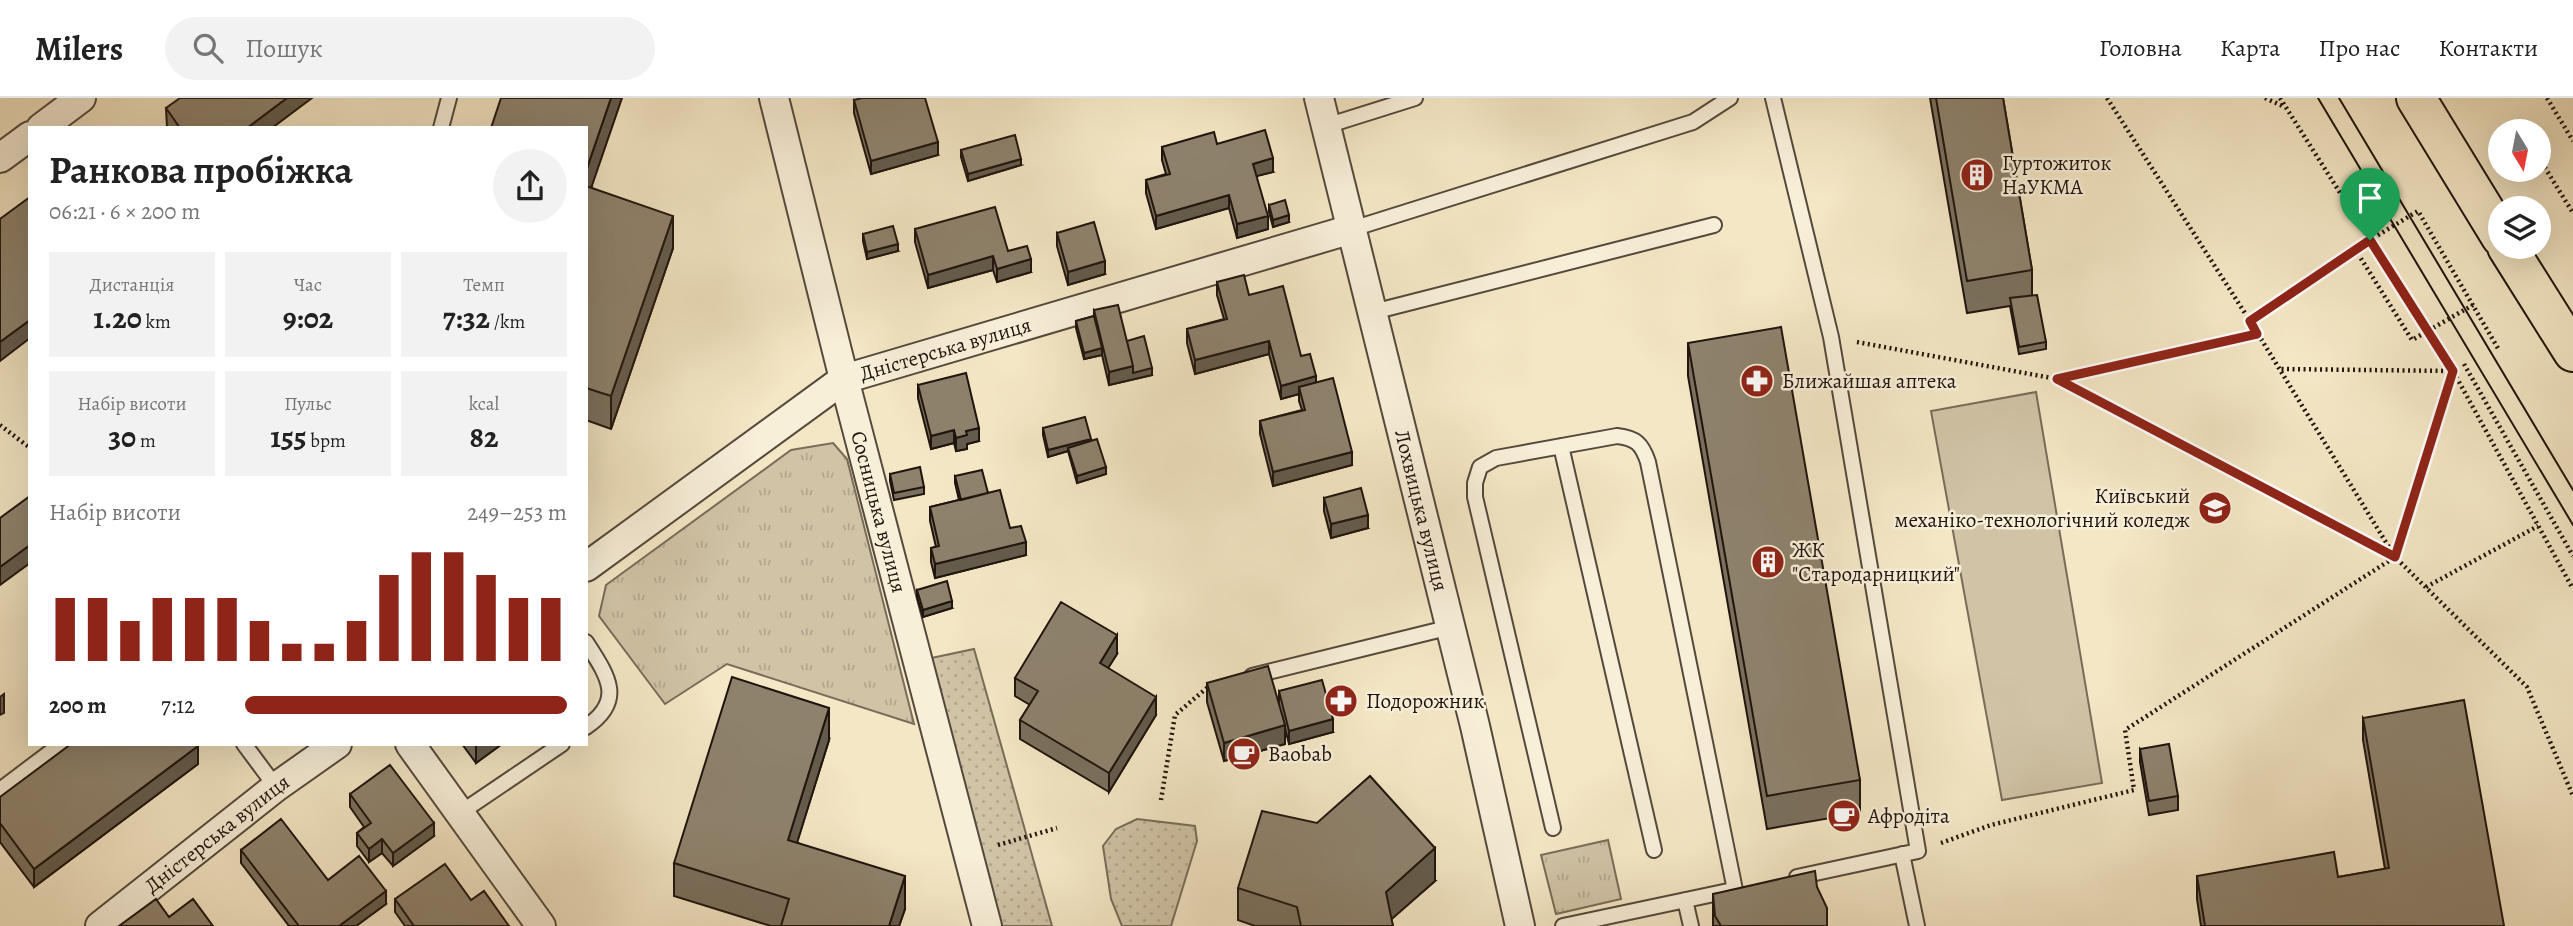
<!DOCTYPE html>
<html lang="uk">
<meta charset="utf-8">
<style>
:root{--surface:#fff;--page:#f2f2f2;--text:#222;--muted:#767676;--line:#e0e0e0;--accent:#8f2418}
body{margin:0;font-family:Alegreya,serif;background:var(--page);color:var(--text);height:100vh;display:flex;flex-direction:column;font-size:26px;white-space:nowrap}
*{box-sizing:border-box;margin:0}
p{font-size:23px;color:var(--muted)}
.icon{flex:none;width:38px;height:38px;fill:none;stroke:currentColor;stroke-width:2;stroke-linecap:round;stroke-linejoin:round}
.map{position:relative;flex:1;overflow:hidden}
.drawer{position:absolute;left:28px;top:28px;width:560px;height:620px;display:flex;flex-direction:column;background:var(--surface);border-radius:0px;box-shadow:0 7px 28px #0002}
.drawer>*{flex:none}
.needle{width:46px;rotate:170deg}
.fabs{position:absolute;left:2488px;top:21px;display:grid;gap:14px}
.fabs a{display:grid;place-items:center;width:63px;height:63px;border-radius:50%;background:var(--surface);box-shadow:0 7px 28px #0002;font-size:35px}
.pin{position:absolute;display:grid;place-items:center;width:60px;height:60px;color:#fff;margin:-72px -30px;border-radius:50% 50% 50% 0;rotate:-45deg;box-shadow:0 0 7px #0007}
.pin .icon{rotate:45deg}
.round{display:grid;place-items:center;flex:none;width:74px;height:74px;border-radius:37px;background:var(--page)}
.summary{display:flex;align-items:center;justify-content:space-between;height:119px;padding:0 21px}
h1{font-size:38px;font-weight:600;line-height:52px}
.metrics{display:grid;grid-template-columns:repeat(3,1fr);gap:10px;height:119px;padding:7px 21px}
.metrics div{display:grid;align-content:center;border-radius:0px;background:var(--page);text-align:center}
.metrics b{font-size:30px;font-weight:600}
.metrics small{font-size:19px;font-weight:400}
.metrics p{font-size:19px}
.chart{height:196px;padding:14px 21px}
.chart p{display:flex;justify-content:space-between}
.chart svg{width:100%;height:126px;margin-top:7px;stroke:var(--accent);stroke-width:6}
ul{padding:0 21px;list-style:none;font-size:23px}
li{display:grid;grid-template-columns:112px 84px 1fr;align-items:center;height:52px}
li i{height:18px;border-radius:9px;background:var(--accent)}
header{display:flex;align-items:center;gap:42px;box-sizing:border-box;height:98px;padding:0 35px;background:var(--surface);border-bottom:2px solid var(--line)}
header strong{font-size:33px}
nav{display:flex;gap:38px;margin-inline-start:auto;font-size:24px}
.search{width:490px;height:63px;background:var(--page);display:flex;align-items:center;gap:18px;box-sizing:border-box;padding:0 24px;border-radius:38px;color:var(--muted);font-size:26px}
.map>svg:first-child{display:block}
.grass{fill:url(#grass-dots);stroke:#786c5a;stroke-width:2}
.park{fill:url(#park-tufts);stroke:#786c5a;stroke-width:2}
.garden{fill:#d0c3a6;stroke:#786c5a;stroke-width:2}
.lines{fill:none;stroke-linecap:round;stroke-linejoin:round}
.service-casing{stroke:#54493c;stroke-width:18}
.minor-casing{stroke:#54493c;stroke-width:32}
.primary-casing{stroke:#1f140e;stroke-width:42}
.path{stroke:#1f140e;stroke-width:4.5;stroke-dasharray:2 3.5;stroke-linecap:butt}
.service{stroke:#f8efd9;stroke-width:14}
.minor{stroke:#f8efd9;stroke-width:28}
.primary{stroke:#f4e7c5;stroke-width:38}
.tram{stroke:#1f140e;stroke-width:2}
.wall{fill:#7a705e;stroke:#1f140e;stroke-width:2}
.shaded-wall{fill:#635b4c;stroke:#1f140e;stroke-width:2}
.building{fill:#8e826d;stroke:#1f140e;stroke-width:2}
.route-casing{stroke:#fff;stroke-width:14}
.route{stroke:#8f2418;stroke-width:9}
.labels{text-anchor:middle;stroke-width:5;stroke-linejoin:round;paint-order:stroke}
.poi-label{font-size:21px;fill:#1f140e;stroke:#f8efd9;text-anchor:start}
.street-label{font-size:21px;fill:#1f140e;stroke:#f8efd9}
</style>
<header>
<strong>Milers</strong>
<div class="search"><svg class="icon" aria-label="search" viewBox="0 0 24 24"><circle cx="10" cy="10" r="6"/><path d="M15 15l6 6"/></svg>Пошук</div>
<nav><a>Головна</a><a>Карта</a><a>Про нас</a><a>Контакти</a></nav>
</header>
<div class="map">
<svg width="2573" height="828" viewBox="0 0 2573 828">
<defs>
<pattern id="grass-dots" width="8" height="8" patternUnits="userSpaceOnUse" patternTransform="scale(1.75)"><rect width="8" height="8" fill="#d0c3a6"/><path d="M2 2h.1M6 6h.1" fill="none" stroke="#b2a78e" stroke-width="1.8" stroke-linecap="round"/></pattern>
<pattern id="park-tufts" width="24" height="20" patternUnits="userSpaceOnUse" patternTransform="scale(1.75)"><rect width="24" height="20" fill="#d0c3a6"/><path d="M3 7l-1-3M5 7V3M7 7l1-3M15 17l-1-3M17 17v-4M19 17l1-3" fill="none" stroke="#b2a78e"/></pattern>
</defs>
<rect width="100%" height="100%" fill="#f4e7c5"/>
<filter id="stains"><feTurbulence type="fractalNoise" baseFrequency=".00286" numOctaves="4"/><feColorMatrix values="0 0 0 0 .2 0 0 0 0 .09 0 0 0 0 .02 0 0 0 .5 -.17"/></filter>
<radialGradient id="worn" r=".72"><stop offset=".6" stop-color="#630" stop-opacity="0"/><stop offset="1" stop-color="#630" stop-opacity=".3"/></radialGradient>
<path class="grass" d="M974 551 1052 828H997L922 562Z
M1137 721 1195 728 1197 743 1171 828H1122L1111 801 1103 748 1116 731Z"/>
<path class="park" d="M833 345 847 361 914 626 727 566 665 606 599 518 606 487 791 352Z
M1608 742 1621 801 1556 816 1541 757Z"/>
<path class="garden" d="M2036 294 2102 685 2002 702 1931 313Z"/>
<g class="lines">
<defs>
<path id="service" d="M1773 0 1831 239 1918 753 1797 779
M1326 28 1415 0
M441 30 449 0
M1352 131 1693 24 1730 0
M1373 214 1714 127
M1561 348 1654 752
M586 544C607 577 626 602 586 629
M1252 578 1451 529
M244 646 276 689
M0 692 61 646
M460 715 562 646
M1553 730 1475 399V385L1480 369 1496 360 1617 338C1636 340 1642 346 1648 364L1735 792
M1902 756 1917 828
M1685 802 1691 828
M1563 828 1733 792"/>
<g id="minor">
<path id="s1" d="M774 0 844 281 987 828"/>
<path id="s2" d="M1319 0 1475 628 1520 828"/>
<path d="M41 30 81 0"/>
<path d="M0 60 30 38"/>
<path id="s3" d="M586 469 844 281 1352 131"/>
<path d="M410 646 541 828"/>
<path id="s4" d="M100 828 276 689 337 646"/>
</g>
<path id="primary" d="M2416 0 2501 139
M2507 149 2573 254"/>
</defs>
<use href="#service" class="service-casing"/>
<use href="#minor" class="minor-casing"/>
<use href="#primary" class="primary-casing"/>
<path class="path" d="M2107 0 2250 223 2395 459 2527 589 2573 698
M2265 0 2285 9
M2280 0 2453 273 2573 491
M2547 0 2573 43
M2539 60 2573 115
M2360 128 2385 111
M2355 151 2412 242 2473 207
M2250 223 2355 151 2418 113 2499 252
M1857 244 2057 281 2257 236
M2464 266 2573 458
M2058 282 2395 459
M0 327 30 350
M2426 489 2538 428
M1161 702 1175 617 1208 589
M1941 745 1991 727 2134 692 2125 632 2395 459 2453 273 2279 271
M998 747 1057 730"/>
<use href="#service" class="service"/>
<use href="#minor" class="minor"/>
<use href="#primary" class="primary"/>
<path class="tram" d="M2318 0 2573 427
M2339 0 2573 392"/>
</g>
<path class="wall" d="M1930 0H2003L2032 172V197L2046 244V251L2019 256 2010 208 1967 215Z
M854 2 938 57 871 76 854 15Z
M166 10 272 30H167Z
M586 30 592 90 673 150 611 331 586 322Z
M1217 46 1273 74 1256 78 1268 131 1237 140 1229 110 1156 131 1146 95V82L1166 76 1162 62V49Z
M961 52 1021 67 968 83 961 59Z
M1269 107 1289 124 1273 129 1269 114Z
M915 131 1008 153 1031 174 997 184 993 172 928 190 915 144Z
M1057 135 1105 176 1068 187 1057 148Z
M863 136 898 153 867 161 863 143Z
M1217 184 1249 197 1301 258 1316 285 1352 367 1273 388 1260 336V323L1302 312 1299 303V296L1281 301 1269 256 1195 276 1187 245V231L1224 221 1217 197Z
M1094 212 1127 243 1152 277 1109 287 1102 257 1084 261 1076 230V223L1094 218Z
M1688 245 1860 682V715L1767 731 1688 278Z
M918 287 979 343 967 346V351L956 353 954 345 931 351 918 300Z
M1043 330 1091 343 1106 376 1077 385 1068 353 1048 359 1043 337Z
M890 376 924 389V396L894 402 890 383Z
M955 378 988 395 1026 457 935 480 931 464V450L936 449 930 423V409L959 402 955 385Z
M1324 400 1368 430 1331 440 1324 413Z
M917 492 952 510 923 519 917 499Z
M1117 556 1108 570 1156 617 1109 694 1020 641V622L1030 607 1015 598V580Z
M1207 585 1279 606V593L1333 634 1289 646 1285 630V646L1224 663 1207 604Z
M2363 620 2504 828H2201L2197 801V778L2338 779 2385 771 2363 642Z
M829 642 797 744 905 811 899 828H771L674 798V765Z
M462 646H502L476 665Z
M2140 651 2178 698V712L2149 717 2140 664Z
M198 666 34 789 0 744V699Z
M350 696 434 738 393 768 382 755 369 764 357 748V735L364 729 350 709Z
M241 752 328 782 386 806 356 828H289L241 765Z
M1435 783 1391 821 1393 828H1255L1238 822V790Z
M1817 789 1827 828H1713V796Z
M395 801 471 802 509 828H405L395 814Z"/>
<path class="shaded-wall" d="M287 0H312L272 30H247Z
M611 0H622L586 105V73Z
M938 44V57L871 76V63Z
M1273 60V74L1253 79V66Z
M1021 61V67L968 83V76Z
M1229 97V110L1156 131V118Z
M1289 117V124L1273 129V122Z
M673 118V150L611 331V298Z
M1268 118V131L1237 140V126Z
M898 146V153L867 161V154Z
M993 158V172L928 190V177Z
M1031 161V174L997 184V171Z
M1105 163V176L1068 187V174Z
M30 222V240L0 263V244Z
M1269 243V256L1195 276V262Z
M1102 250V257L1084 261V255Z
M1133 268 1152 270V277L1109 287V274Z
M1316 278V292L1299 289V296L1281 301V288Z
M979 330V343L967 346V351L956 353V340L966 333Z
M954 332V345L931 351V338Z
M1091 341V347L1068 350V353L1048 359V352Z
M1352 354V367L1273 388V374Z
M1106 369V376L1077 385V378Z
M1368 417V430L1331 440V426Z
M1026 444V457L935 480V466Z
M30 447V465L0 487V469Z
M952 503V510L923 519V512Z
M1117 537V556L1100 583V565Z
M4 596V615L0 617V599Z
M1156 599V617L1109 694V675Z
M829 610V642L788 774V742Z
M1333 621V634L1289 646V633Z
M1285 627V646L1224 663V645Z
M476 646H502L476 665Z
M198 648V666L34 789V771Z
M434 725V738L393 768V755Z
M382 741V755L369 764V751Z
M1435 750V783L1386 826V794Z
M905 778V811L899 828H889Z
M386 793V806L356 828H339Z"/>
<path class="building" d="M180 0H287L247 30H180L166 10Z
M501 0H611L586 73V30H491Z
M862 0H925L938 44 871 63 854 2Z
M1936 0H2003L2032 172 1967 183Z
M1265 32 1273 60 1253 66 1268 118 1237 126 1229 97 1156 118 1146 82 1170 76 1162 49 1214 34 1217 46Z
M1015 37 1021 61 968 76 961 52Z
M586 88 673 118 611 298 586 290Z
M30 99V222L0 244V121Z
M1285 102 1289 117 1273 122 1269 107Z
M995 109 1008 153 1027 148 1031 161 997 171 993 158 928 177 915 131Z
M1094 124 1105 163 1068 174 1057 135Z
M893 128 898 146 867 154 863 136Z
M1244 177 1249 197 1283 188 1301 258 1310 256 1316 278 1281 288 1269 243 1195 262 1187 231 1227 221 1217 184Z
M2037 197 2046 244 2019 249 2010 200Z
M1118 207 1133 268 1109 274 1094 212Z
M1094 218 1102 250 1084 255 1076 223Z
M1781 229 1860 682 1767 698 1688 245Z
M1144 238 1152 270 1133 275V268L1127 243Z
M966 275 979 330 966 333 967 337 956 340 954 332 931 338 918 287Z
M1333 280 1352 354 1273 374 1260 323 1305 312 1299 289Z
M1085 319 1091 341 1048 352 1043 330Z
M1097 341 1106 369 1077 378 1068 350Z
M920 369 924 389 894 395 890 376Z
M982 372 988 395 961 402 955 378Z
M1361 390 1368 417 1331 426 1324 400Z
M1000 392 1010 430 1021 428 1026 444 935 466 931 450 939 448 930 409Z
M30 398V447L0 469V420Z
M947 483 952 503 923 512 917 492Z
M1061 504 1117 537 1100 565 1156 599 1109 675 1020 622 1038 593 1015 580Z
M1268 568 1285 627 1224 645 1207 585Z
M732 579 829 610 788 742 905 778 889 828H781L789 801 674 765Z
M1322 582 1333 621 1289 633 1279 593Z
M2464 602 2504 828H2205L2197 778 2334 754 2338 779 2389 770 2363 620Z
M71 646H197L198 648 34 771 0 725V699Z
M2169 646 2178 698 2149 703 2140 651Z
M390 667 434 725 393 755 382 741 369 751 357 735 371 725 350 696Z
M1370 678 1435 750 1386 794 1393 828H1301L1297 809 1238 790 1262 713 1317 725Z
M281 721 328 782 359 758 386 793 339 828H299L241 752Z
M445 766 471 802 484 793 509 828H414L395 801Z
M1815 773 1817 789 1827 810V828H1721L1715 818 1713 796Z
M156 801 169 819 193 801 213 828H119Z"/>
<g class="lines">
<defs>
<path id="route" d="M2370 142 2453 273 2395 459 2057 281 2257 236 2250 223Z"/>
</defs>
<use href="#route" class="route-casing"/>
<use href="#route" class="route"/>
</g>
<defs>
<symbol id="building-disc" viewBox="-11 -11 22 22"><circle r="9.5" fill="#8f2418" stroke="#f8efd9"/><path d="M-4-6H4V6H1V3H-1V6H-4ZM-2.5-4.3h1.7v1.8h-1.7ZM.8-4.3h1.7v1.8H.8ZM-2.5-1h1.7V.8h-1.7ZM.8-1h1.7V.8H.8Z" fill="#fff"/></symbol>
<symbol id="pharmacy-disc" viewBox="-11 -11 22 22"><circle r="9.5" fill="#8f2418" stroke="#f8efd9"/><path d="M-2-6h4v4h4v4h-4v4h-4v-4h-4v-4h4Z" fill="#fff"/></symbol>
<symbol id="university-disc" viewBox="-11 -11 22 22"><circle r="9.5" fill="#8f2418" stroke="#f8efd9"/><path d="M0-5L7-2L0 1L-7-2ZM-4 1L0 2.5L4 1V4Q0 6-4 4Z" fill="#fff"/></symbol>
<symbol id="cafe-disc" viewBox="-11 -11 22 22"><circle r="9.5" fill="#8f2418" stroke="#f8efd9"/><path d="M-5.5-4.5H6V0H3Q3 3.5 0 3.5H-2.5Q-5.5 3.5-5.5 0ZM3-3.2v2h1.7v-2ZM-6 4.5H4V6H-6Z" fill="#fff"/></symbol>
</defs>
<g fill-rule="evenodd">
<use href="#building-disc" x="1958" y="58" width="38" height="38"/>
<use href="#pharmacy-disc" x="1738" y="264" width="38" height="38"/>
<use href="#university-disc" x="2196" y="391" width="38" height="38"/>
<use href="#building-disc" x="1749" y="445" width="38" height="38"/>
<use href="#pharmacy-disc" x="1322" y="584" width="38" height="38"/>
<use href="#cafe-disc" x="1225" y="637" width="38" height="38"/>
<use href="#cafe-disc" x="1825" y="699" width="38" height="38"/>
</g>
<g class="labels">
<g class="poi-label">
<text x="2002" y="72">Гуртожиток<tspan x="2002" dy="24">НаУКМА</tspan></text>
<text x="1782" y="290">Ближайшая аптека</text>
<text x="2190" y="405" text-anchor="end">Київський<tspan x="2190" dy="24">механіко-технологічний коледж</tspan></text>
<text x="1792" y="459">ЖК<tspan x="1792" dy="24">"Стародарницкий"</tspan></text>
<text x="1366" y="610">Подорожник</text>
<text x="1268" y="663">Baobab</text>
<text x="1868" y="725">Афродіта</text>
</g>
<g class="street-label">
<text dy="7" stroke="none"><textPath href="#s3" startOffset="425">Дністерська вулиця</textPath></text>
<text dy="7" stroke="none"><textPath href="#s2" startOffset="425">Лохвицька вулиця</textPath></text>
<text dy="7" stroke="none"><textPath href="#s1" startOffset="427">Сосницька вулиця</textPath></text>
<text dy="7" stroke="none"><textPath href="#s4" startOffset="149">Дністерська вулиця</textPath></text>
</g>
</g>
<rect width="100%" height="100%" filter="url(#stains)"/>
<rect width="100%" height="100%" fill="url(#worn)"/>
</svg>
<div class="fabs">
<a><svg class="needle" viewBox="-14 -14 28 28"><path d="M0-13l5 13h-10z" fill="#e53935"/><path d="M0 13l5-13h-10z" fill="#767676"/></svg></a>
<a><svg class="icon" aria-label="layers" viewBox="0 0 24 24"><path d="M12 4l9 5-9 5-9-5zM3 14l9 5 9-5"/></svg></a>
</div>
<div class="pin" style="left:2370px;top:142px;background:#1e9e55"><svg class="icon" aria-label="arrive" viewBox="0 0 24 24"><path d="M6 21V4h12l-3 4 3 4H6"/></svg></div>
<section class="drawer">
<div class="summary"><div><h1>Ранкова пробіжка</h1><p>06:21 · 6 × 200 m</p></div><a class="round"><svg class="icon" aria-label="share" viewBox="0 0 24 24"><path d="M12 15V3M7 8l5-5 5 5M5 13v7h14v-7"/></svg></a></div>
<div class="metrics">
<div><p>Дистанція</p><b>1.20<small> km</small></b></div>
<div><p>Час</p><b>9:02</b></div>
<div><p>Темп</p><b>7:32<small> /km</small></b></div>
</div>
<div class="metrics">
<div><p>Набір висоти</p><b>30<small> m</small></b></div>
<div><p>Пульс</p><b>155<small> bpm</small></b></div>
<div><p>kcal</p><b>82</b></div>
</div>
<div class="chart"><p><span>Набір висоти</span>249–253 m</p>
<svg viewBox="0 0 160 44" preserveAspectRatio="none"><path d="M5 44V22M15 44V22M25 44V30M35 44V22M45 44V22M55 44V22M65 44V30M75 44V38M85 44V38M95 44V30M105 44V14M115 44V6M125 44V6M135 44V14M145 44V22M155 44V22"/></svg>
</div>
<ul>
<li><b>200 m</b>7:12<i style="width:100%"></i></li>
</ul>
</section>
</div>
